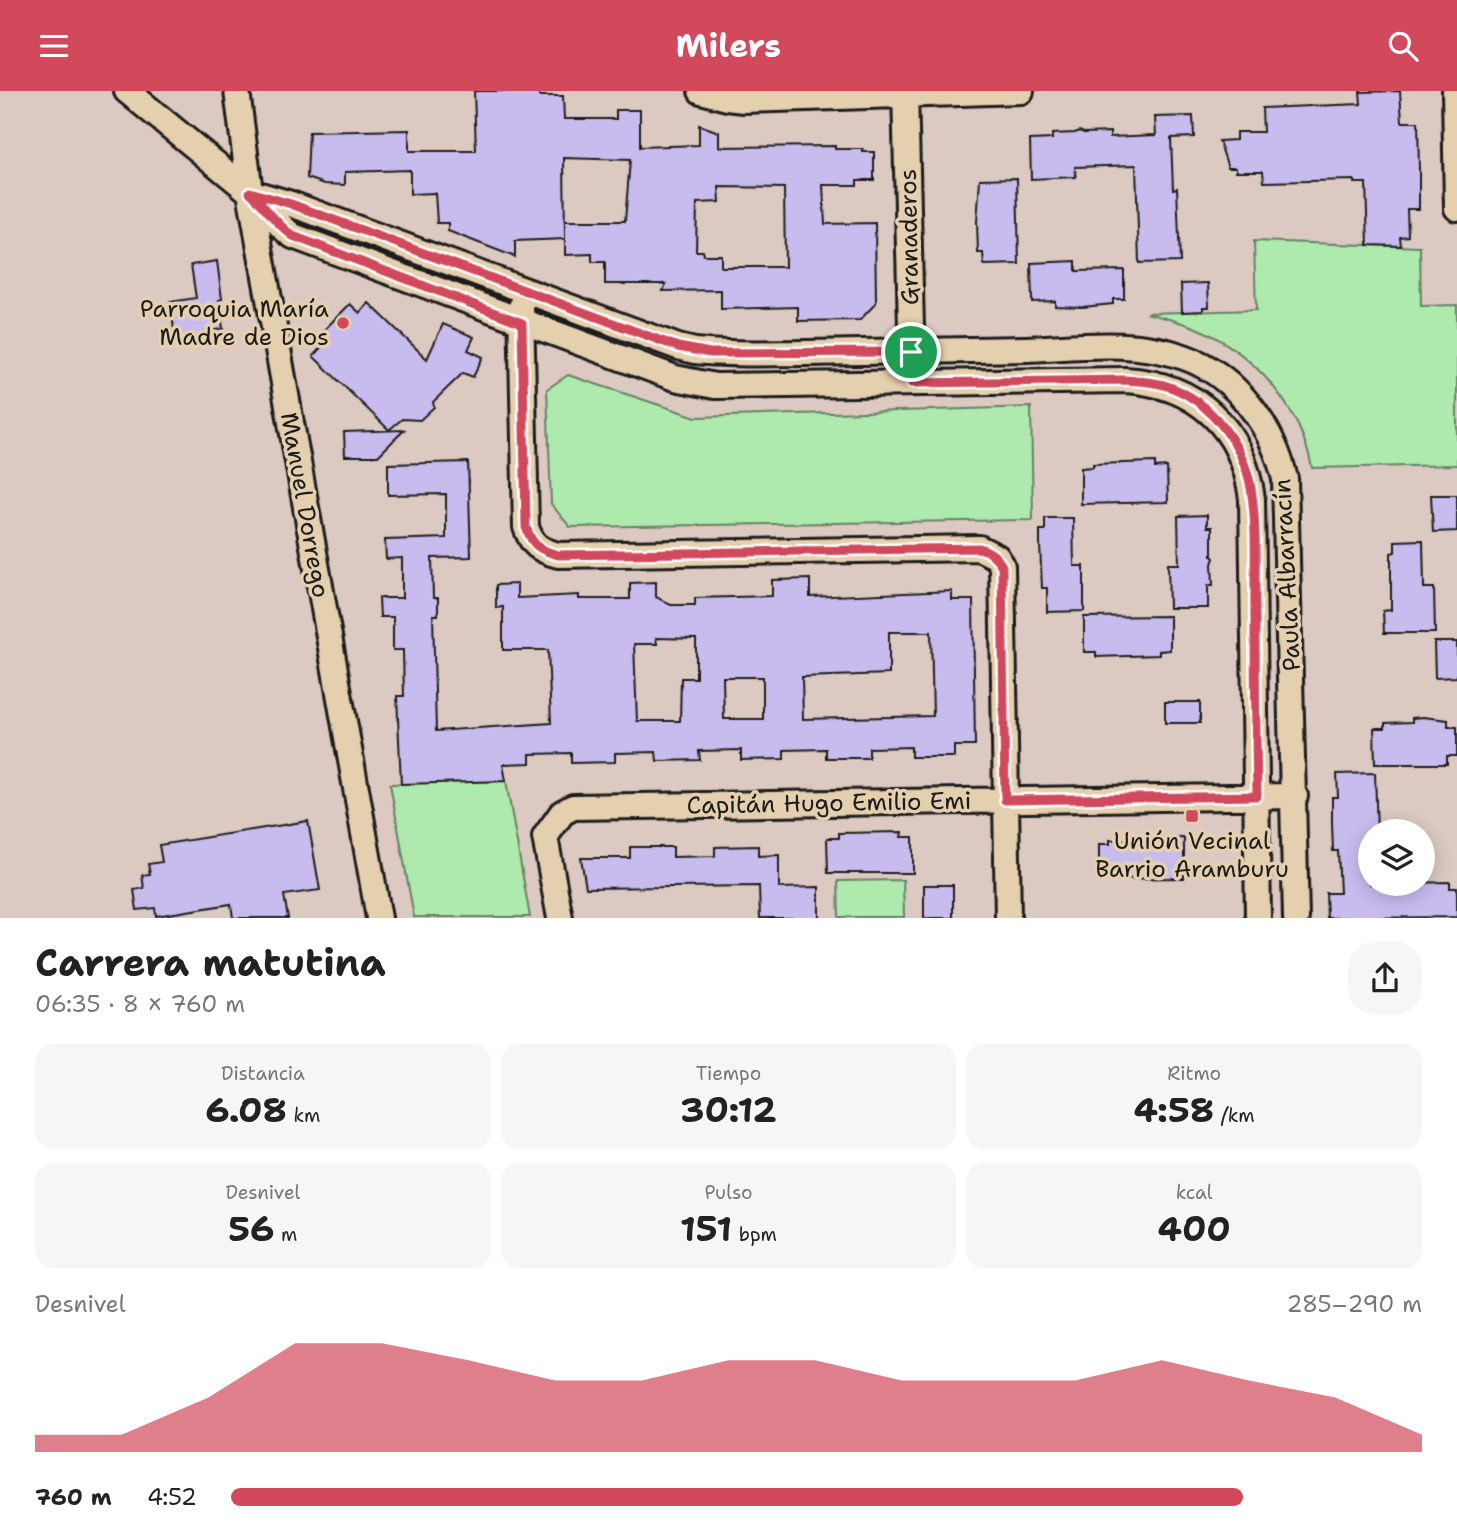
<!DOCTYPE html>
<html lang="es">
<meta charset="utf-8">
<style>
:root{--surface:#fff;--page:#f6f6f6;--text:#222;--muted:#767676;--accent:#d1495b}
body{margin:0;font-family:"Shantell Sans",sans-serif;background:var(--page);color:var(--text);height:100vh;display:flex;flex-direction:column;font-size:26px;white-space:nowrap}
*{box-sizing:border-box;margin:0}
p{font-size:23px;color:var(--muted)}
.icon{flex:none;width:38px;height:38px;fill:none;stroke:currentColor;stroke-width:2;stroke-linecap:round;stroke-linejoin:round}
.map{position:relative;height:827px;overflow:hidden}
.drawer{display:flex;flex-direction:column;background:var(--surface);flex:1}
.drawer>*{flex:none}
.controls{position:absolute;left:1358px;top:728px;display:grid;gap:14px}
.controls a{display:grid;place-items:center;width:77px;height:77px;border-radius:50%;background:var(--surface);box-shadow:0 4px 18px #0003;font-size:35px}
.pin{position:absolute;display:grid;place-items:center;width:60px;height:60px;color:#fff;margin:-30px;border:4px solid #fff;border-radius:50%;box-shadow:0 2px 7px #0007}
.round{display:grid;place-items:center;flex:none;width:74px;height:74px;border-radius:28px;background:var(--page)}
.headline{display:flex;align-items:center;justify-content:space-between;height:119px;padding:0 35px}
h1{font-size:38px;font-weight:700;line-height:52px}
.metrics{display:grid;grid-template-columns:repeat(3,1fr);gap:10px;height:119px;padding:7px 35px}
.metrics div{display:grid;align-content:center;border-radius:18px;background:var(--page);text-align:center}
.metrics b{font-size:35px;font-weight:700}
.metrics small{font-size:19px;font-weight:400}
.metrics p{font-size:19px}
.chart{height:196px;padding:14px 35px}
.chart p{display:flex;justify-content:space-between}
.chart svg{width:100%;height:126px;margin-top:7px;fill:var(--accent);opacity:.7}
ul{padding:0 35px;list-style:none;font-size:23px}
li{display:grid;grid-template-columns:112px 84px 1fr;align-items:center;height:52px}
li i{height:18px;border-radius:9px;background:var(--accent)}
header{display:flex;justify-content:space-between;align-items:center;height:91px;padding:0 35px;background:var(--accent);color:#fff;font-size:32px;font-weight:700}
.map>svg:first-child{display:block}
.green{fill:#aee9ae;stroke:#658265;stroke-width:2}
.building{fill:#c8bcee;stroke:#1c1c1c;stroke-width:2;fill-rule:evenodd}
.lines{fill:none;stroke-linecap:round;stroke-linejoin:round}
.minor-casing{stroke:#1c1c1c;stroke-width:30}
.minor{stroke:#e4cfae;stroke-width:24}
.route-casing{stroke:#fff;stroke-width:14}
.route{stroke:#d1495b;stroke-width:9}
.poi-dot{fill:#d1495b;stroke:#e4cfae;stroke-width:2.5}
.labels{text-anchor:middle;stroke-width:7;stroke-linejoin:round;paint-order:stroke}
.street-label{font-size:24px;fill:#1c1c1c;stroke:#e4cfae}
.poi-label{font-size:24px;fill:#1c1c1c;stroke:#e4cfae;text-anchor:end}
</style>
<header><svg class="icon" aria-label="menu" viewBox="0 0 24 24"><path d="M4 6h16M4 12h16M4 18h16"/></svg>Milers<svg class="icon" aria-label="search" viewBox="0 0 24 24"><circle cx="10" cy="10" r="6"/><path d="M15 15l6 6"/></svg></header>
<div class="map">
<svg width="1457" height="827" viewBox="0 0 1457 827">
<rect width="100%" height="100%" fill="#dcc9c1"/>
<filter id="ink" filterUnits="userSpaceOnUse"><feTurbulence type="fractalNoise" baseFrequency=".0143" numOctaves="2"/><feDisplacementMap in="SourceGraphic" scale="14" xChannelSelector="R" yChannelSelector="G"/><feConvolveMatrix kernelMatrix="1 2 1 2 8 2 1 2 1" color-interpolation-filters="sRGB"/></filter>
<g filter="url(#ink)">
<path class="green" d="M1254 150 1420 156 1421 215 1457 214V374L1312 377C1300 315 1253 260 1194 236 1178 230 1162 226 1146 222L1256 219Z
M568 284 696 326 1031 316 1033 429 570 436 551 413 547 298Z
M506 690 530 826H414L390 693Z
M903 789 904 826H839L838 790Z"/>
<path class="building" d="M474 0H539V5H563L564 28H616V19H640V56L699 54V34L719 41V56L835 55V58H863V61H874V89H857V94H823L825 133 875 132 876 212 860 229 798 230V216L721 218V199L663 200 666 193H605V171H592V163L565 164V130H625L630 69 564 67 565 148 515 150V166L448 140V132H437L435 102 410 103V79L345 81V94L325 93 307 87 309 41 409 39V60H476ZM719 96 784 97 785 176H721V164H704L703 160H696L697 112 720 111Z
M1400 0 1402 31H1418L1419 79V118H1407L1408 145 1400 146 1401 155 1368 154 1366 92H1354V89L1264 91 1263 80H1236V76H1228L1219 50 1236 49V41H1263L1262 17 1361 13 1360 1Z
M1193 25 1194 46 1171 47 1173 98 1177 97 1180 171 1139 172 1136 74 1075 76 1076 86 1031 88 1030 49 1052 48V43L1075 42 1079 40 1084 42 1110 41V46L1156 44 1155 26Z
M1017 87 1019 173 984 174 983 162H978L977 131 980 88Z
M217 170 222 208 219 209 223 238 206 240 207 247 176 252 170 211 196 207 191 174Z
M1076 170V180L1124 179V208H1113V213L1082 216 1055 215V210L1032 211 1031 172Z
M1208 192 1209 216H1203V220L1182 221 1181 193Z
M369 212 427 268 443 233 474 246 468 259 483 266 473 286 463 282 433 311 434 316 420 329 402 328 389 339 313 265 329 248 322 241 350 213 360 222Z
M404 339 378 365H345L344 341Z
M468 371 471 466 432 467 433 507H438V524H433L436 640 551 632 548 559H503V516L496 517V494L517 493V507L579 504V508H630V492L656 491V506L671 514H695V507L772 505V489L810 488V506L952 500V509H973L975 655H954V666H911V656L869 657V667H826V658L784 659V668L741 669V659L699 660 700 669 657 670 656 661 615 662V671L571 672V662L530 663V672L503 673 506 690 401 693 397 605H404L403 559H393V526H380L379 507H402V467L386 468 385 449 446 447V403L388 404V373ZM889 541H931L933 625 803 628 802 586 889 583ZM656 547 696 548V587H681L680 630H637L634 553H657ZM723 586H763V628H724Z
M1155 371V377L1167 376 1168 411 1081 413V377L1093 376V373Z
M1431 404H1457V440L1433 441Z
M1207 424V436H1212V465L1214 467 1212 473 1213 494H1208V517H1169L1168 473H1179L1178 425Z
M1045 427H1073L1074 475H1084V520L1047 521V497H1042L1040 453V439H1045Z
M1423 449 1424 497H1434L1435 542H1384L1383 520 1391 519V462L1395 461V450Z
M1170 525V559L1159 560V564L1096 566V561H1084V526Z
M1434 551H1457V586L1435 587Z
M1165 611H1200V632H1165Z
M1423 626 1448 629V636H1457V665H1447V673H1375L1374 637H1385V632L1412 631V627Z
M1375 682 1377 740H1370V793L1450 791V797H1457V826L1327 827 1326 802H1340L1338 760H1333L1332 732V706H1338L1337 683Z
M308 730 320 799 284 804 288 827H233L231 813 156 825 155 817 137 819 134 799 144 797 142 784 150 783 148 773 162 771 159 754Z
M902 741 901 746H913V782H828L827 747H839V742Z
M1184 747V787L1099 788V753H1110V749Z
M758 755V765L779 764V797L819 796V827H760L759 795 586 797 581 767H630V756H673V766L715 765V756Z
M924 794H953V827H924Z"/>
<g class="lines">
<defs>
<path id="minor" d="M127 0 250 101C265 115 276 133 293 145L675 287 715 295 1125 289C1196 293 1243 336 1252 408L1258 827
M237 0 250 101 379 827
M701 0 727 7 744 9 1021 0
M905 0 912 276
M1455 0 1457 117
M250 101 291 113 678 256 695 260C732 264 770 262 807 262 880 261 953 260 1026 258 1078 256 1134 248 1184 266 1236 284 1273 336 1285 388L1296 827
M521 216 526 436C532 454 539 459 558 464L979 457 997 466 1002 475 1008 827
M560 827 545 746 562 722 573 716 1295 705"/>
</defs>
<use href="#minor" class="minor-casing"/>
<use href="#minor" class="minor"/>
</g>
</g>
<g class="lines" filter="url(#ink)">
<defs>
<path id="route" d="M250 101 291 113 678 256 710 262 911 261 912 292 1125 289C1140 290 1153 290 1167 295 1210 309 1243 353 1251 397 1258 440 1254 487 1255 530 1255 588 1256 647 1257 705L1005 709 1002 475C996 465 990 460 979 457L558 464C539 459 532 454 526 436L522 232 293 145C276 133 265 115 250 101Z"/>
</defs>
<use href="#route" class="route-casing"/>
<use href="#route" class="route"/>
</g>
<g class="poi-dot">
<circle cx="343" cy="232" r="7"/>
<rect x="1185" y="718" width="14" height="14" rx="3.5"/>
</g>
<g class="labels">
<g class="street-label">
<text transform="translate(909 146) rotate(-91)" y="8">Granaderos</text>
<text transform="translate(305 414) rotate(80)" y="8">Manuel Dorrego</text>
<text transform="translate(1287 484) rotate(-93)" y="8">Paula Albarracín</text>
<text transform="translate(829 712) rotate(-1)" y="8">Capitán Hugo Emilio Emi</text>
</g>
<g class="poi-label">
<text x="329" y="226">Parroquia María<tspan x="329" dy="28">Madre de Dios</tspan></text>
<text x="1192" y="758" text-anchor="middle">Unión Vecinal<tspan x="1192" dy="28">Barrio Aramburu</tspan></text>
</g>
</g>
</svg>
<div class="controls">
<a><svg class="icon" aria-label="layers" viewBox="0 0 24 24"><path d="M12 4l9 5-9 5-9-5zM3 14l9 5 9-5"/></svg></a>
</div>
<div class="pin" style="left:911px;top:261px;background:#1e9e55"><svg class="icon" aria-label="arrive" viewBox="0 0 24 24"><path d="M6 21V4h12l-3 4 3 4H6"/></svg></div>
</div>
<section class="drawer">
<div class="headline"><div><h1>Carrera matutina</h1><p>06:35 · 8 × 760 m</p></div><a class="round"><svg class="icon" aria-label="share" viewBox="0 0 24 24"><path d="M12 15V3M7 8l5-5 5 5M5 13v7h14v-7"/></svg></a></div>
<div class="metrics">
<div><p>Distancia</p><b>6.08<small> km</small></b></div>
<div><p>Tiempo</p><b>30:12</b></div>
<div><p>Ritmo</p><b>4:58<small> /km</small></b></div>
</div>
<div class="metrics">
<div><p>Desnivel</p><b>56<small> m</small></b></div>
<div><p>Pulso</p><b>151<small> bpm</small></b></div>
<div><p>kcal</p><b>400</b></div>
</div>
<div class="chart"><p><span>Desnivel</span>285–290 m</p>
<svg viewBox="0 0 160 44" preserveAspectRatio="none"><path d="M0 44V38L10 38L20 25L30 6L40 6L50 12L60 19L70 19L80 12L90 12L100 19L110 19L120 19L130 12L140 19L150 25L160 38V44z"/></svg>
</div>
<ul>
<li><b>760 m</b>4:52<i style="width:85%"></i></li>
</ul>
</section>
